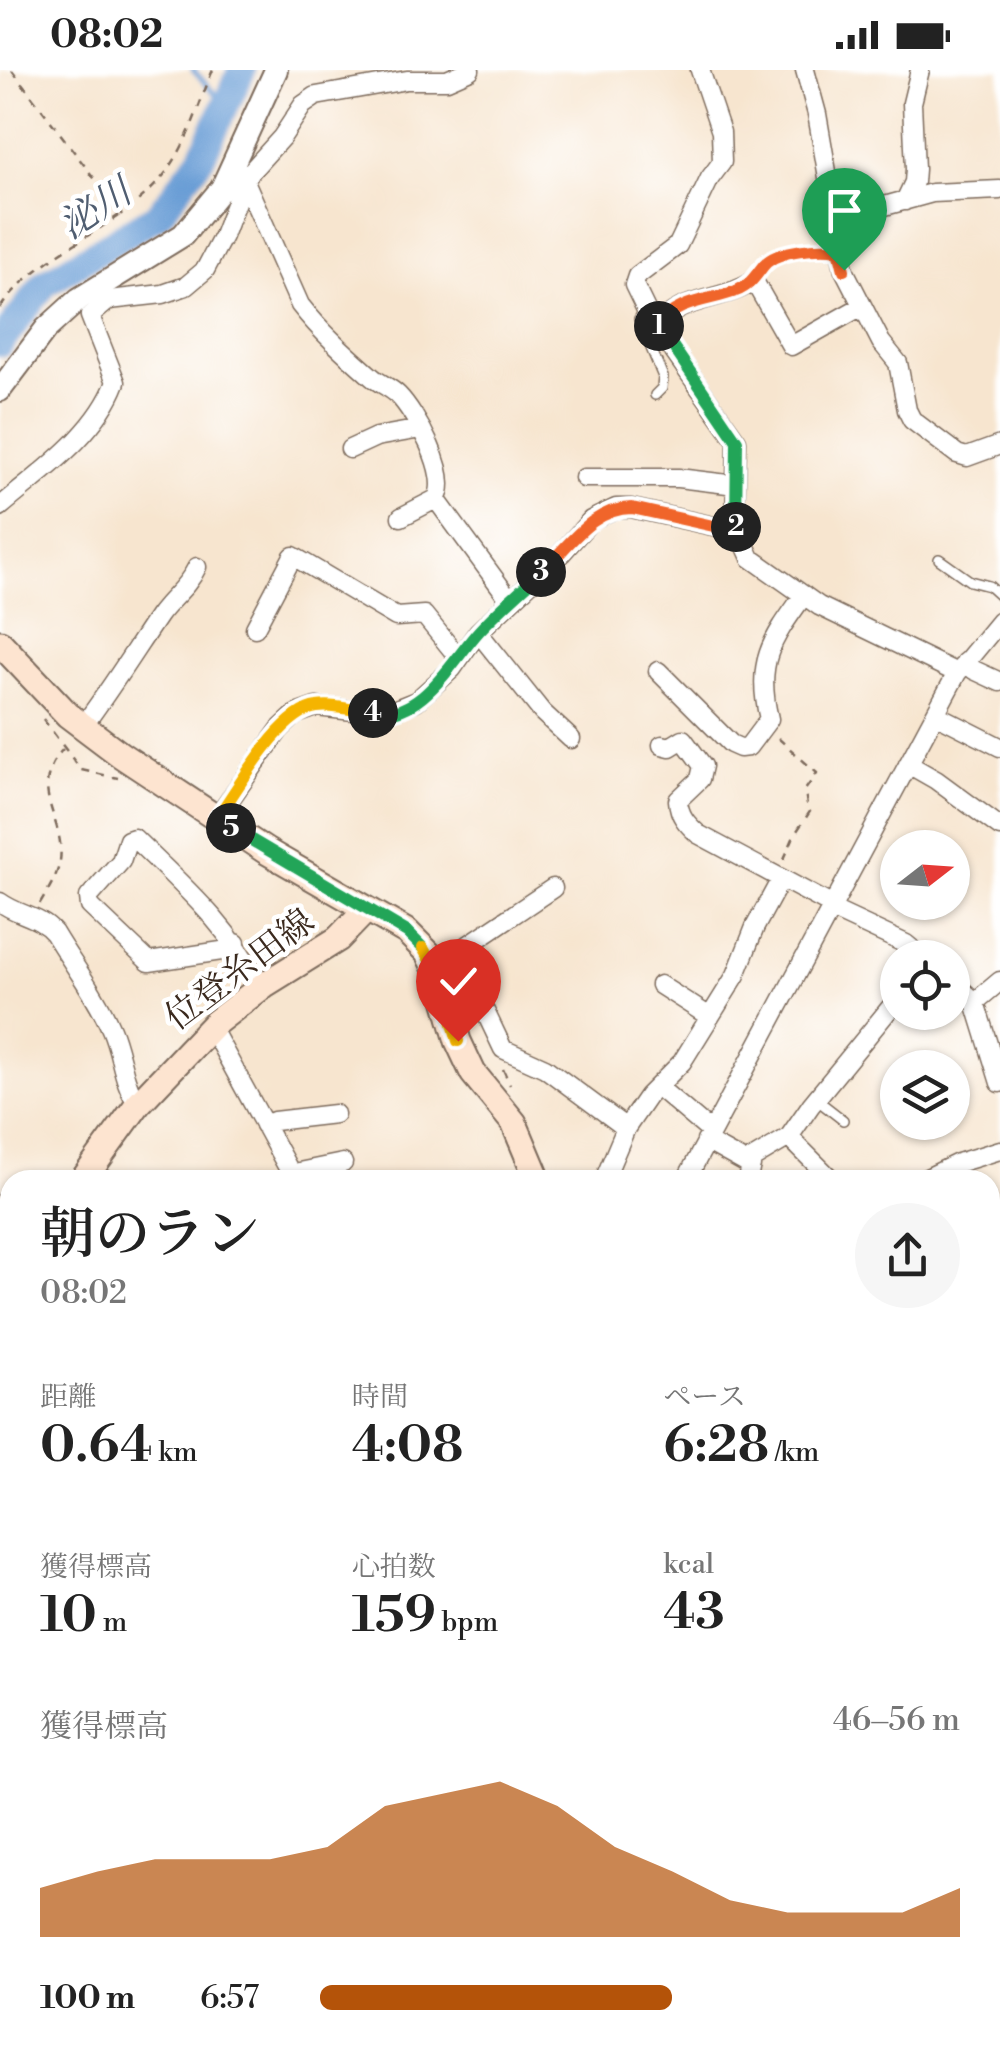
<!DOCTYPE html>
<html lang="ja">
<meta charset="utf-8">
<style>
:root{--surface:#fff;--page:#f6f6f6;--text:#222;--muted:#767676;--accent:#b45309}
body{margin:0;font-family:"Libre Bodoni","Noto Serif JP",serif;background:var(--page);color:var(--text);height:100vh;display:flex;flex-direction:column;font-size:38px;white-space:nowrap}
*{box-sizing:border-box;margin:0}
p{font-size:32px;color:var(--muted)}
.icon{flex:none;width:55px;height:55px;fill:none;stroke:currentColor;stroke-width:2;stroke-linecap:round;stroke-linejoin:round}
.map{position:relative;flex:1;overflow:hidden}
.sheet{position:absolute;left:0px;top:1100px;width:1000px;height:885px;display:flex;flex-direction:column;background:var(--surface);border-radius:30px 30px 0 0;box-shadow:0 2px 8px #0004}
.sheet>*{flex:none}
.needle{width:65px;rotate:73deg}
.fabs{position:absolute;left:880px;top:760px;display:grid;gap:20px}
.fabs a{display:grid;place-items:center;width:90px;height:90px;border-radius:50%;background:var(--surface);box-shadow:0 2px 8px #0004;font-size:50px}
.pin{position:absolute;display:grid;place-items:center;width:85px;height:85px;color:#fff;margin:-102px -42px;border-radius:50% 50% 50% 0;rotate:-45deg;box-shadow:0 0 10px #0007}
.pin .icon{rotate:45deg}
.km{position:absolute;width:50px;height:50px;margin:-25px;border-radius:50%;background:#222;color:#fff;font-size:28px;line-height:50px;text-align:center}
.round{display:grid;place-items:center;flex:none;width:105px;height:105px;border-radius:52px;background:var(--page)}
.overview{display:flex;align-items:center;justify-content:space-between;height:170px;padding:0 40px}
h1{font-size:55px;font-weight:600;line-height:75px}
.figures{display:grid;grid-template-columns:repeat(3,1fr);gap:15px;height:170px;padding:10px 40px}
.figures div{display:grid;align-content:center}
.figures b{font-size:50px;font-weight:600}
.figures small{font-size:28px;font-weight:400}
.figures p{font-size:28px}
.chart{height:280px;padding:20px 40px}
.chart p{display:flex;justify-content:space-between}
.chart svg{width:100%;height:180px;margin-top:10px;fill:var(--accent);opacity:.7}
ul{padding:0 40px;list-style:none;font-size:32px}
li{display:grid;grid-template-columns:160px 120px 1fr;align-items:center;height:75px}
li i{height:25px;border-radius:12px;background:var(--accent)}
.status{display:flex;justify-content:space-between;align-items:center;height:70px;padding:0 50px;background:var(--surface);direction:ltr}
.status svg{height:28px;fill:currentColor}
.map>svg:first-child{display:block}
.water{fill:#6a9ed6;stroke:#52647a;stroke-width:2.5}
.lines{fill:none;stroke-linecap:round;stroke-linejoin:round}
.stream{stroke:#6a9ed6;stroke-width:5}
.river{stroke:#6a9ed6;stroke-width:28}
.service-casing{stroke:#7d6b5c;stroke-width:12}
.minor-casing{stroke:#7d6b5c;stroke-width:21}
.tertiary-casing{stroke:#7d6b5c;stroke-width:26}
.secondary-casing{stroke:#7d6b5c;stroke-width:29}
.path{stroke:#7d6b5c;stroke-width:2.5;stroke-dasharray:8 8;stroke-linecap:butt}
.service{stroke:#fff;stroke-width:9}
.minor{stroke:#fff;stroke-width:18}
.tertiary{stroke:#fff;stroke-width:22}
.secondary{stroke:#fde4d0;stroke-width:25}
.rail-casing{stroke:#3b2a1e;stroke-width:9}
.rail{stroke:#fff;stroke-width:5;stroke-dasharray:15;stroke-linecap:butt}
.split-1-casing{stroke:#fff;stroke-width:20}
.split-2-casing{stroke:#fff;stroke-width:20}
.split-3-casing{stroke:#fff;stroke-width:20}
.split-4-casing{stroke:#fff;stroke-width:20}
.split-5-casing{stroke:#fff;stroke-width:20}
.split-6-casing{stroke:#fff;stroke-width:20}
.split-7-casing{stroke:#fff;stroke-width:20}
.split-1{stroke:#f0652b;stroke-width:12}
.split-2{stroke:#22a559;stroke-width:12}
.split-3{stroke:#f0652b;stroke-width:12}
.split-4{stroke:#22a559;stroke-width:12}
.split-5{stroke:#f5b400;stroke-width:12}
.split-6{stroke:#22a559;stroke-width:12}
.split-7{stroke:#f5b400;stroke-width:12}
.labels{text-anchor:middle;stroke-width:9;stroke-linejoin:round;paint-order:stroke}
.street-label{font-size:35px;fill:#3b2a1e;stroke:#fff}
.water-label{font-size:38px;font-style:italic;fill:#505e71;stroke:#fff}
</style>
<div class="status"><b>08:02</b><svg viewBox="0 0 49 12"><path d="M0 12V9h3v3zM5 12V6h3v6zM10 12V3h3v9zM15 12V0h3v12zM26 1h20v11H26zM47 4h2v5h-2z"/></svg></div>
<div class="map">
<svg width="1000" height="1985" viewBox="0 0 1000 1985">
<rect width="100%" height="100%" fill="#fff"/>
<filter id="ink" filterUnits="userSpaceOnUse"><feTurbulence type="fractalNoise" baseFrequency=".01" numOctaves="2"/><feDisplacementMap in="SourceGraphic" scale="20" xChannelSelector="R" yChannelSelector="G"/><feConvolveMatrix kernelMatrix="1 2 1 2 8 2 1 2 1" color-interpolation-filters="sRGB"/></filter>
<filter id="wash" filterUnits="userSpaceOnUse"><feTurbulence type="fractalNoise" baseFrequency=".0048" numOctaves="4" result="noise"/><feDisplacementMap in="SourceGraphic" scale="40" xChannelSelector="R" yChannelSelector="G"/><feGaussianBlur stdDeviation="2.25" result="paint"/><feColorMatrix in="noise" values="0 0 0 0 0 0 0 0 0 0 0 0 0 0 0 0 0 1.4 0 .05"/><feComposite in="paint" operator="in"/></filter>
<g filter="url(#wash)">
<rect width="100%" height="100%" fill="#f7e5cf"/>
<path class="water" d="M10 1735V1857L0 1849V1740Z"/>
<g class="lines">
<path class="stream" d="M193 0 225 35"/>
<path class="river" d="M0 273 45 213 158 145 201 88 242 0
M990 1602 1000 1595
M662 1985 665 1975"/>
</g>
</g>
<g filter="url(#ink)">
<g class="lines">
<defs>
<path id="service" d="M644 241 639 249 663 307 662 318 655 325
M939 489 970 511 989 516 1000 526
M816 1029 843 1050"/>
<path id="minor" d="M700 0 721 62 722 92 710 108 678 175 637 206 634 215 650 248 737 371 735 453 751 488 819 536 957 603
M805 0 817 44 844 200 881 272 898 293 907 340 912 350 957 384 967 387 1000 375
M241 102 300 235C321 262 347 285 372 307 380 314 390 317 398 325 415 342 452 407 436 429L510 530
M905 131 914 112 915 99 912 33 920 0
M836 166 881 137 932 123 1000 120
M657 258C678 226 724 231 754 211L791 276 862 236
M350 379 376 367 421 359
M584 408H678L736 415
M0 437C41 402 96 365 116 312L90 246 109 230 163 224 186 216 205 200 223 166 245 108 282 67 303 35 316 26 407 10H447L470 0
M401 447 436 429
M255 558 293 486 396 547 424 545 458 587
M478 562 542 642 571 669
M965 592 974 600 1000 612
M658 601 731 674 740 678 748 677 769 649C755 592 771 571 804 525
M935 644 1000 677
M83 656C110 620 133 583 158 546 170 529 188 517 197 497
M662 675 670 677 683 669 703 696 700 709 678 730C679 746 687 754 698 764L833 836
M908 694 936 710 1000 757
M217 748 280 659 296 644 316 637 383 644 416 631 452 599 478 562 560 485 591 450 616 438H631L736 461
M0 832C17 845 40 846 54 863 73 895 97 926 111 959 122 984 122 1012 138 1034
M831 839 906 874 923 888
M236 873 228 880 149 892 90 836 89 827 121 791 128 770 134 768C185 818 228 854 261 918
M449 888 465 899 503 979 545 998 626 1058
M440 894 553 818
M952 911 975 932 1000 1013
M660 915 710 947
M975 932 1000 911
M211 957 288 1098 291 1110
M658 1017 711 1062
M264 1055 274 1051 335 1044
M789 1067 832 1110
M706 1071 751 1096
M289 1104 343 1093
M604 1110 626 1058 648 1026 682 992 736 905 755 857 781 809
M686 1110 957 603 1000 551
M748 1110 752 1089 789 1067 811 1035 895 932
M923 1110 958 1093 1000 1080
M990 1311 1000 1314
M0 1371 10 1383
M990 1451 1000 1445
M990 1513 1000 1505
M0 1594 10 1599
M990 1958 1000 1950
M244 1985 254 1975
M509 1985 516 1975
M586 1985 589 1975
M958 1985 970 1975"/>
<path id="tertiary" d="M0 320 46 259 79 229 183 165 222 118 276 0"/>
<path id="secondary" d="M0 573 68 645 121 685 266 781 407 862 428 883 440 908 458 971 473 1003 514 1053 538 1110
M83 1110 138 1034 215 953 264 915 338 869 366 840
M0 1139 10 1134
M990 1715 1000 1707
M990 1877 1000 1893
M748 1985 752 1975"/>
</defs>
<use href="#service" class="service-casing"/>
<use href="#minor" class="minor-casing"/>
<use href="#tertiary" class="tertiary-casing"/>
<use href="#secondary" class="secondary-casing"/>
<path class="path" d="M12 0 122 145
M762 198C773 183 805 177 823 177
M0 238C41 181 112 162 158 112 188 79 196 39 213 0
M43 649 81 700 118 708
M778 668 817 703 805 720 807 736 811 740 795 764 784 789
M40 834C48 820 57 807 60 791 66 747 26 721 63 679
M503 999 510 1015
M990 1192 1000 1190
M466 1975 483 1985
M41 1985 55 1975"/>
<use href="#service" class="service"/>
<use href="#minor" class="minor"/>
<use href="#tertiary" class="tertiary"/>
<use href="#secondary" class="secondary"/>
<defs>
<path id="rail" d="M990 1865 1000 1853
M861 1985 870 1975"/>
</defs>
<use href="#rail" class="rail-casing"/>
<use href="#rail" class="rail"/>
</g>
</g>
<g class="lines" filter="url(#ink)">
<defs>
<path id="split-1" d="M659 256C676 230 710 231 736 221 751 215 755 206 764 195 778 179 820 177 839 180L844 200"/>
<path id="split-2" d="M659 256 737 371 736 457"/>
<path id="split-3" d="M541 502C569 477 591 438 632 438L736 461V457"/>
<path id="split-4" d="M373 643C423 649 451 592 479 561 498 540 520 521 541 502"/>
<path id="split-5" d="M231 758 217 748C238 719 280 641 317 637 334 634 356 641 373 643"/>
<path id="split-6" d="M231 758 407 862 423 878"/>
<path id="split-7" d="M423 878 440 908 458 971"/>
</defs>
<use href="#split-1" class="split-1-casing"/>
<use href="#split-2" class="split-2-casing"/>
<use href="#split-3" class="split-3-casing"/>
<use href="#split-4" class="split-4-casing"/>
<use href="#split-5" class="split-5-casing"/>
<use href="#split-6" class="split-6-casing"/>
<use href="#split-7" class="split-7-casing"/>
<use href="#split-1" class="split-1"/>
<use href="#split-2" class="split-2"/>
<use href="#split-3" class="split-3"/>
<use href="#split-4" class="split-4"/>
<use href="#split-5" class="split-5"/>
<use href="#split-6" class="split-6"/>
<use href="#split-7" class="split-7"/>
</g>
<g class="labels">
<g class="street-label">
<text transform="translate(239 899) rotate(-37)" y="12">位登糸田線</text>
</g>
<g class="water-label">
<text transform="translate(95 138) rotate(-33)" y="13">泌川</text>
</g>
</g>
</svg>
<div class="fabs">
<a><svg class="needle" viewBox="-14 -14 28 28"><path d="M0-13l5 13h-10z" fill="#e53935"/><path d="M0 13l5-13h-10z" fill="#767676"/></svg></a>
<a><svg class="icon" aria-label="locate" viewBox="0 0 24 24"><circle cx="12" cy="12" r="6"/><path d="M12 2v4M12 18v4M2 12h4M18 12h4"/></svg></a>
<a><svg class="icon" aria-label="layers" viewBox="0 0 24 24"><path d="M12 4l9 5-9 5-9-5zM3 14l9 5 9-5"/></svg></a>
</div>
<div class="pin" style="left:844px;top:200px;background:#1e9e55"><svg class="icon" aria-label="arrive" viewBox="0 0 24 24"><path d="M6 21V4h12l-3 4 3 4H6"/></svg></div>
<div class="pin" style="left:458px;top:971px;background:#d93025"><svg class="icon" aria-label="check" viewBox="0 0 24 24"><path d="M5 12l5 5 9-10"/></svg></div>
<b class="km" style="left:659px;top:256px">1</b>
<b class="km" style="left:736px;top:457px">2</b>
<b class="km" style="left:541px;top:502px">3</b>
<b class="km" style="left:373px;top:643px">4</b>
<b class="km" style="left:231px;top:758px">5</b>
<section class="sheet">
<div class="overview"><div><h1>朝のラン</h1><p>08:02</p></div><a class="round"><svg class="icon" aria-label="share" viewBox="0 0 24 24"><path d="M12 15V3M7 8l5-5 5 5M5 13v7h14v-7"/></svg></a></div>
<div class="figures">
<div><p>距離</p><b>0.64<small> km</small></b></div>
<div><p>時間</p><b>4:08</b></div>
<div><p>ペース</p><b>6:28<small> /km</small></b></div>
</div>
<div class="figures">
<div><p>獲得標高</p><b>10<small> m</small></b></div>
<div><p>心拍数</p><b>159<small> bpm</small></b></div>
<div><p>kcal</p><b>43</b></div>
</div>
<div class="chart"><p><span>獲得標高</span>46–56 m</p>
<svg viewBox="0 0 160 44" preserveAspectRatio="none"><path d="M0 44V32L10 28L20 25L30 25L40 25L50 22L60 12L70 9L80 6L90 12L100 22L110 28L120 35L130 38L140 38L150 38L160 32V44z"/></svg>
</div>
<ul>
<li><b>100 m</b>6:57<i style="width:55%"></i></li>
</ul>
</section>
</div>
